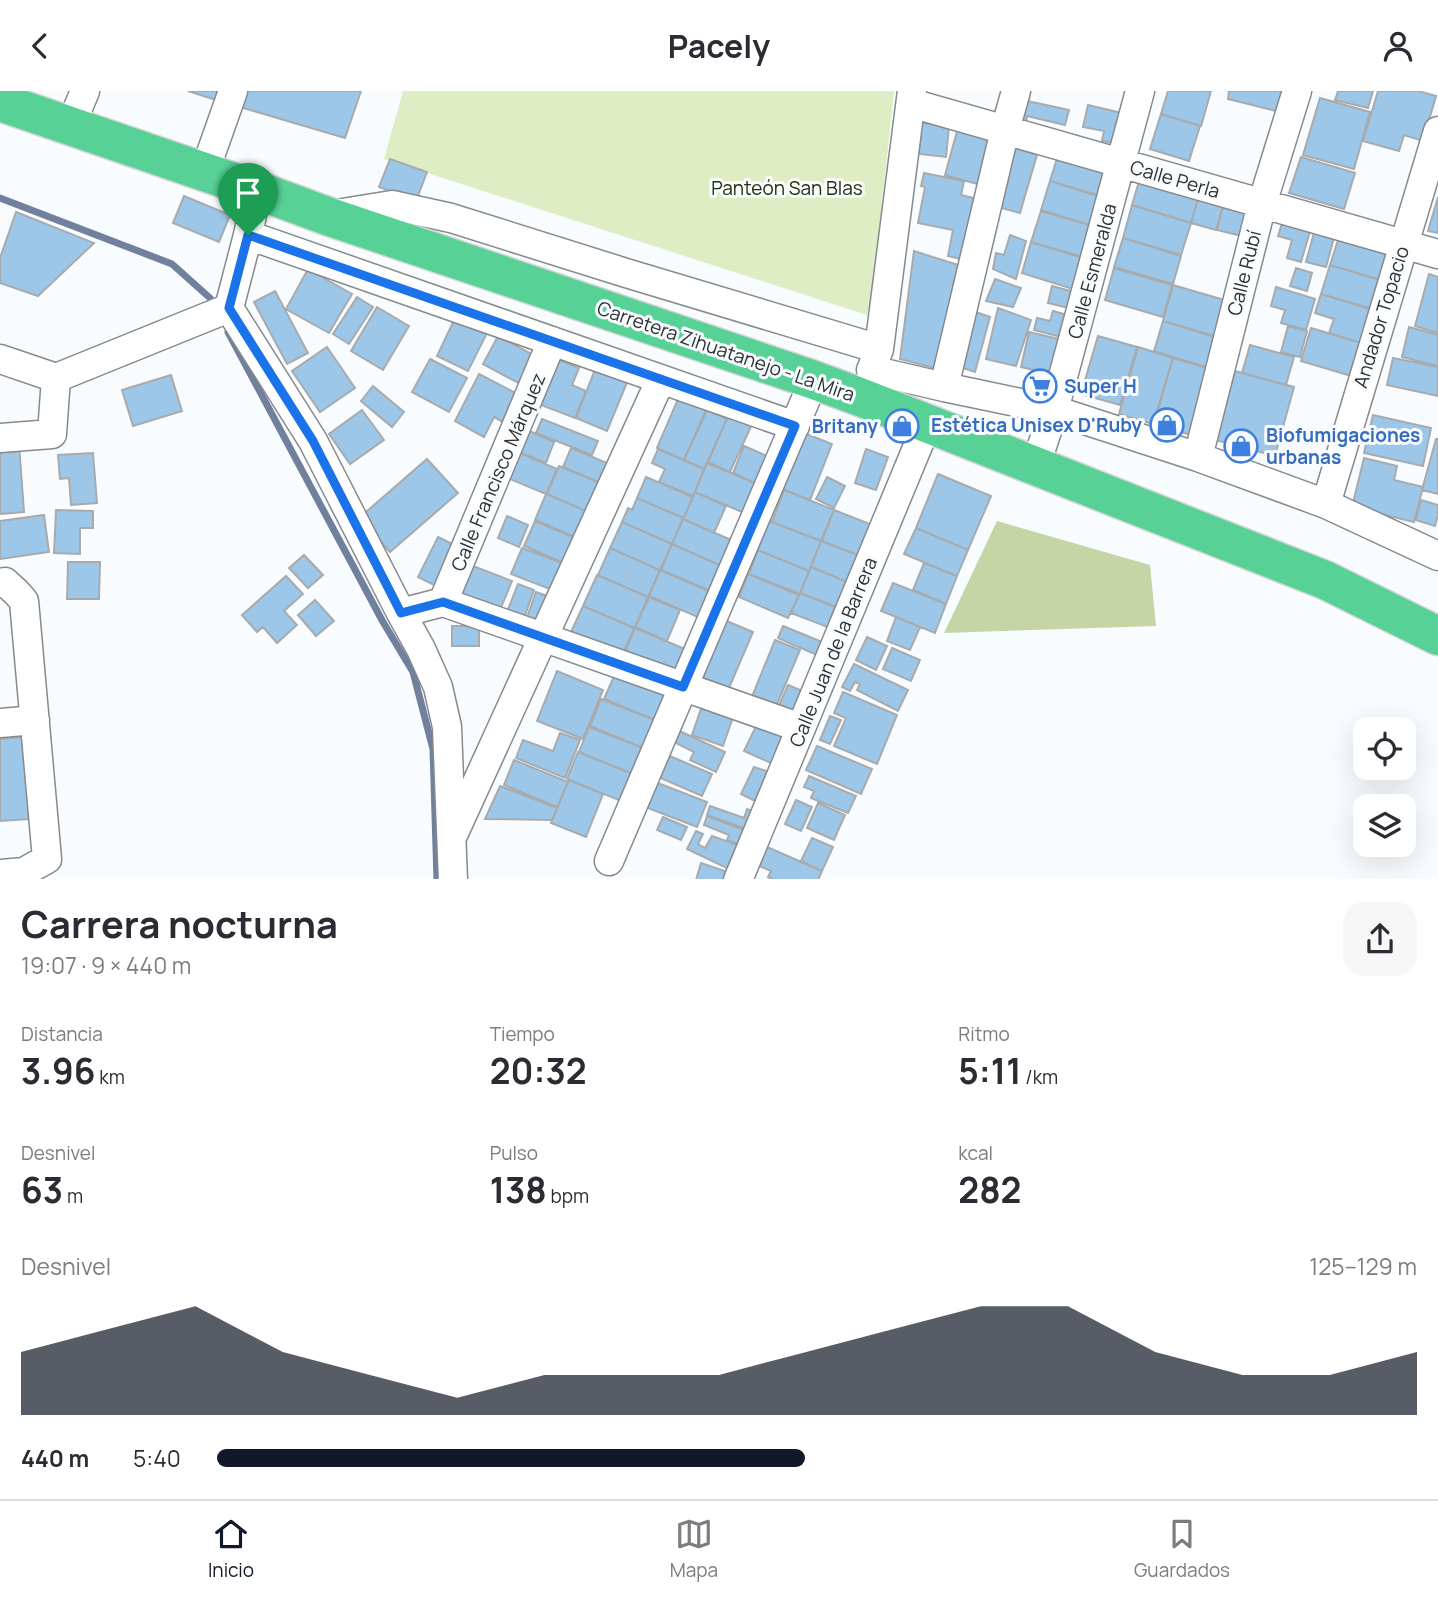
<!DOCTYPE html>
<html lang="es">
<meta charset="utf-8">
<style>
:root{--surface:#fff;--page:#f7f7f7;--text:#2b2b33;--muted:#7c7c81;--line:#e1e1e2;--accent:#111827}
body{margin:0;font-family:Manrope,sans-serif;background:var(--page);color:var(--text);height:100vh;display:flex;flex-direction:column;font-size:26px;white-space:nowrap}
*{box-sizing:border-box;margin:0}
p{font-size:23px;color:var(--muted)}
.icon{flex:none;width:38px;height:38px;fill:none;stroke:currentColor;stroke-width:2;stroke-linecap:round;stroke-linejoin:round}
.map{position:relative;height:788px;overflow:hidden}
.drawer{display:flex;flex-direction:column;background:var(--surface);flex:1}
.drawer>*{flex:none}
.fabs{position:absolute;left:1353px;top:626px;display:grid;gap:14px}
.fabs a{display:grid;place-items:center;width:63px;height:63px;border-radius:14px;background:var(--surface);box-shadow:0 7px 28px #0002;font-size:35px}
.pin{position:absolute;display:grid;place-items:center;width:60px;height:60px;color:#fff;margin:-72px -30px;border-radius:50% 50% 50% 0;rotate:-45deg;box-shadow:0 0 7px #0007}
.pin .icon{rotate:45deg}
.round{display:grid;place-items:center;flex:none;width:74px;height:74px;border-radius:21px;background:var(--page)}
.head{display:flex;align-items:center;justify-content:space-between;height:119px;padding:0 21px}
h1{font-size:38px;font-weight:700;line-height:52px}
.metrics{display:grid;grid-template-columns:repeat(3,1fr);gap:10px;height:119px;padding:7px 21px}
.metrics div{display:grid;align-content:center}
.metrics b{font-size:35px;font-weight:700}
.metrics small{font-size:19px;font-weight:400}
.metrics p{font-size:19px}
.chart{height:196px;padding:14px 21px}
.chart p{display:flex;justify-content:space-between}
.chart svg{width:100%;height:126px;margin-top:7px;fill:var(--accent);opacity:.7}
ul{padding:0 21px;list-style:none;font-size:23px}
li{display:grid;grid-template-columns:112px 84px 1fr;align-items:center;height:52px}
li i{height:18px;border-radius:9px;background:var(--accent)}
header{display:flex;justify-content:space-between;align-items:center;height:91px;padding:0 21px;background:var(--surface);font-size:32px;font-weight:700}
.menu{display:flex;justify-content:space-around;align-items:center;height:98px;border-top:2px solid var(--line);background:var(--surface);font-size:19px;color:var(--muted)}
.menu a{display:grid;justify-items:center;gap:4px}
.menu .selected{color:var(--accent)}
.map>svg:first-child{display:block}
.green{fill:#dfedc5}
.forest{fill:#c5d5a6}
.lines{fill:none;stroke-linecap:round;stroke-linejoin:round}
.stream{stroke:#70809d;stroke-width:7}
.building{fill:#9dc7e8;stroke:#a7abae;stroke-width:2}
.minor-casing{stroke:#868a8e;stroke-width:31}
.highway-casing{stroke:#d5d6d6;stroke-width:41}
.minor{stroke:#fff;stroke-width:28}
.highway{stroke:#57d196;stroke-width:38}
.route-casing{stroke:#fff;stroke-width:14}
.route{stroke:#1a73e8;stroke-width:9}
.labels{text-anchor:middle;stroke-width:6;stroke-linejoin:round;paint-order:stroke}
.street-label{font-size:19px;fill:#2e3031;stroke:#f9fcfe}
.park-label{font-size:19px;fill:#262f0b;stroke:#f9fcfe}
.shop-label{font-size:19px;font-weight:bold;fill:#366cbe;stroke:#f9fcfe;text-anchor:start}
</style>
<header><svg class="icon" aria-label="back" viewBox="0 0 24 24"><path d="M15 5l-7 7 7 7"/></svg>Pacely<svg class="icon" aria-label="person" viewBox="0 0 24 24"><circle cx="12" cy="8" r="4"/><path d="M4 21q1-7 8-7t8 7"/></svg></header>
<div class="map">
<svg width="1438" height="789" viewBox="0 0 1438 789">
<rect width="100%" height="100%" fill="#f9fcfe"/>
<path class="green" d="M403 0H894L870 225 384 68Z"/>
<path class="forest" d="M997 430 1150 474 1156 535 944 542Z"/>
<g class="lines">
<path class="stream" d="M0 107 172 173 210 207 216 218
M228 241 383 531 413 581 433 658 437 789"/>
</g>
<path class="building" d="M188 0H222L219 10Z
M246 0H361L345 47 240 16Z
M1168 0H1211L1201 35 1161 23Z
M1229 0H1294L1288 23 1228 8Z
M1338 0H1373L1368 17 1335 9Z
M1378 0H1418L1436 5 1423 50 1404 44 1399 60 1363 50Z
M1320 7 1370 21 1354 78 1303 64Z
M1023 9 1069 19 1065 34 1027 25 1026 32 1018 30Z
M1088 14 1122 22 1115 52 1102 50 1104 40 1083 36Z
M1161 23 1200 35 1189 70 1150 58Z
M915 31 949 35 946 66 912 62Z
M959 33 996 43 981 94 945 84Z
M1008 55 1037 64 1020 122 991 114Z
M1058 64 1109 79 1101 105 1050 90Z
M1301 66 1355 82 1344 118 1289 102Z
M390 68 427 81 416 110 379 96Z
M924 82 964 90 961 104 974 107 961 168 948 165 953 139 918 132 925 96 921 95Z
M1140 87 1199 104 1191 132 1132 114Z
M1050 90 1101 106 1092 135 1041 119Z
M1199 104 1224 111 1216 139 1191 132Z
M184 105 230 124 219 151 173 132Z
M1438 106V142L1428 140Z
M1224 111 1253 119 1246 146 1217 139Z
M1132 114 1191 132 1181 164 1123 147Z
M1041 120 1093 135 1083 166 1031 151Z
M16 121 94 152 38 205 0 192V167Z
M1283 129 1311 137 1301 171 1287 167 1292 149 1278 145Z
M1315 138 1335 143 1326 176 1306 171Z
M1340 143 1397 160 1387 191 1330 174Z
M1010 144 1026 150 1016 188 993 178 996 162 1004 164Z
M1123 147 1181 165 1173 193 1114 176Z
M1031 151 1083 167 1073 198 1022 182Z
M914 160 958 174 938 278 900 268Z
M1330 174 1387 191 1379 220 1321 203Z
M1114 177 1172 194 1163 226 1105 209Z
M1296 177 1312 182 1307 200 1290 195Z
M308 178 352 203 329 242 286 218Z
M1429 183 1438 186V242L1415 235Z
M995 188 1021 197 1013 216 986 210Z
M1173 194 1231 211 1221 247 1163 230Z
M1052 195 1078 202 1073 218 1048 212Z
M1276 196 1315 208 1306 239 1281 232 1285 219 1271 215Z
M275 200 308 262 287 273 254 211Z
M1321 203 1379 221 1368 254 1329 242 1334 228 1315 222Z
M357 206 373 216 349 253 333 243Z
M377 216 409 235 383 279 351 260Z
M998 217 1031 229 1016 275 986 268Z
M967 218 990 226 975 281 954 274Z
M1053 220 1071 225 1065 247 1034 239 1037 227 1050 230Z
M455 227 487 242 468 280 437 265Z
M1163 230 1221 248 1212 278 1154 260Z
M1288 235 1307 240 1300 266 1281 261Z
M1409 236 1438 244V275L1402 266Z
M1311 237 1368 254 1358 287 1301 270Z
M1029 241 1063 249 1054 284 1021 276Z
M498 245 537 266 522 294 483 273Z
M1098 245 1137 256 1120 314 1081 303Z
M1250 254 1294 266 1286 294 1242 282Z
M327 256 355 297 320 321 292 280Z
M1138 256 1173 267 1153 333 1119 323Z
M1173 267 1211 278 1191 344 1154 333Z
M1393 267 1438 276V305L1387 294Z
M430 268 467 287 449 321 412 301Z
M559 269 579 277 572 294 586 300 575 327 541 314Z
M596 276 628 289 607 340 576 327Z
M1235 280 1294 296 1275 365 1216 349Z
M479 283 525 307 510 335 494 326 484 346 455 330Z
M171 284 182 320 133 335 122 299Z
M373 295 404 321 392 336 361 310Z
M678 308 706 319 684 369 657 357Z
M731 318 754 329 730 381 708 371Z
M362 319 384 349 350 373 329 343Z
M707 319 727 328 704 378 684 369Z
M1373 324 1431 337 1423 375 1364 362Z
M542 328 598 350 592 364 536 342Z
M525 338 554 351 546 372 516 360Z
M799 340 832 353 810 409 777 396Z
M1436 348H1438V403L1422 399Z
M19 353 24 421 0 423V354Z
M744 355 774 368 761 395 733 382Z
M571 357 614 375 606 394 563 376Z
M658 358 704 378 693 405 659 391 665 378 652 372Z
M866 358 888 366 876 399 855 392Z
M515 360 557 378 546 403 505 386Z
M93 362 97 412 71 414 69 387 60 388 58 364Z
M1364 367 1397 375 1394 389 1423 396 1414 431 1352 416Z
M427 368 458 402 390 461 359 427Z
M707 372 762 395 749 424 695 401Z
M559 375 605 394 593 423 547 403Z
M938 383 991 405 968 459 916 437Z
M646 386 693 406 684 427 637 407Z
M827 386 845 395 834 417 816 408Z
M784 399 834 419 821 450 772 431Z
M695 401 726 415 714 442 683 428Z
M546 403 593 423 582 449 535 429Z
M637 407 683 427 672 453 622 431 628 417 632 419Z
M1421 409 1438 414V424L1435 435 1416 429Z
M56 419 93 420V437H80V463L54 462Z
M834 419 880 437 868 468 822 450Z
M44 424 49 461 0 468V430Z
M507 425 528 434 519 456 498 447Z
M683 428 736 451 725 477 672 453Z
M535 430 582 450 571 475 524 455Z
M769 430 821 450 809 480 758 459Z
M622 431 672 453 660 479 610 457Z
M916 437 968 459 957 485 904 463Z
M438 446 462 458 442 498 418 486Z
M821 450 868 468 857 495 811 476Z
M672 453 724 476 713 501 661 479Z
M522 457 570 475 560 502 511 483Z
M610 457 660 479 648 506 598 484Z
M758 459 809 480 800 503 749 483Z
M304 464 323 484 308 497 289 477Z
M68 471H100L99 508H67Z
M924 472 957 485 946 513 913 499Z
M468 473 512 490 500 519 456 502Z
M811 476 857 495 847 520 800 502Z
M660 479 718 504 707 530 649 505Z
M748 483 799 504 788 527 739 506Z
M597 484 648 506 635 537 583 515Z
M286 485 303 503 284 520 297 534 277 552 263 536 257 541 242 524Z
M893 492 946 513 935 542 881 520Z
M518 493 534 499 524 527 507 521Z
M536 501 553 507 542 535 526 529Z
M800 502 835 516 830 529 841 533 838 540 791 522Z
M649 506 680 519 667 550 635 536Z
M315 509 334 530 316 545 298 524Z
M583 515 634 537 623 563 571 541Z
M896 526 920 536 910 559 887 550Z
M722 528 753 541 729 597 698 585Z
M452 535H479V555H452Z
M783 535 832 555 826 568 778 547Z
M635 537 692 561 681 587 624 563Z
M867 546 887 555 876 579 856 569Z
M775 549 800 559 775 618 751 608Z
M892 557 920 569 911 590 883 578Z
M854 573 908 599 898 620 857 599 860 593 855 591 850 600 842 596Z
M557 580 603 599 583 648 537 630Z
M615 583 665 603 655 629 604 608Z
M788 594 812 604 802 629 777 619Z
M843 601 897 624 877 673 834 655 846 627 834 622Z
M601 608 660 631 648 659 590 635Z
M702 615 733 626 723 655 692 644Z
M830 625 841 629 830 653 820 649Z
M757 633 793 649 780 676 744 660Z
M589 636 648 659 638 685 579 661Z
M673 637 725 661 716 681 690 669 694 661 668 648Z
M560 642 580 649 565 687 516 667 523 649 553 660Z
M24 646 29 728 0 730V648Z
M817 655 872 678 861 703 806 679Z
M578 661 637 685 626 712 567 688Z
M665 663 712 683 702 705 656 685Z
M514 669 568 691 557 716 504 694Z
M754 676 776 683 761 713 741 703Z
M809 685 856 705 848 722 811 707 814 700 804 696Z
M569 689 603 703 586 746 551 732Z
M650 689 707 711 697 736 640 714Z
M500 695 557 717 552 729 485 728Z
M796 709 812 716 801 740 785 733Z
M818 712 845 724 834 749 807 737Z
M710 715 744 727 747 718 758 722 752 740 707 724Z
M707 725 752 742 746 756 727 749 729 744 704 734Z
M663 726 687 736 681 749 657 739Z
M696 740 703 743 698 753 705 757 712 745 746 757 735 781 687 758Z
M812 747 833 756 822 780 801 770Z
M767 756 822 780 818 789H774L768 786 771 780 759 775Z
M701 772 731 782 728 789H696Z"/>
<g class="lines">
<defs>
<path id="minor" d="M911 12 1438 163
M70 36 85 0
M204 82 233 0
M257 99 248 144 229 217 313 350 401 522 421 558 438 596 447 636 453 789
M330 124 392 114 451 127 626 182 879 258
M248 144 795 335
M0 268 56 287 229 217
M873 274 879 258 912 0
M871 279 944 296 1054 319 1198 366 1326 413 1438 465
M944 296 1005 39 1016 0
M0 347 52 343 56 287
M1198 366 1262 113 1297 0
M1035 376 1054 319 1140 0
M1326 413 1438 40
M0 492 5 491 16 501 24 510 47 768 24 781 0 783
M443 511 552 250
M401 522 443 511 801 637
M0 632 35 629
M453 744 661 288
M609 770 814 289
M738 789 927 333"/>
<path id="highway" d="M0 11 257 99 327 125 814 289 860 306 1325 489 1438 545"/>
</defs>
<use href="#minor" class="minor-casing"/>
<use href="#highway" class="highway-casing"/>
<use href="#minor" class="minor"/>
<use href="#highway" class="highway"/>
</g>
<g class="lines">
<defs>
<path id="route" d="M248 144 795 335 683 596 443 511 401 522 313 350 229 217Z"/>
</defs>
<use href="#route" class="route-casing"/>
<use href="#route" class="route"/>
</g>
<defs>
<symbol id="supermarket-ring" viewBox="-11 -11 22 22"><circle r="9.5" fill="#f9fcfe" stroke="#3f7fe0" stroke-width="1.5"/><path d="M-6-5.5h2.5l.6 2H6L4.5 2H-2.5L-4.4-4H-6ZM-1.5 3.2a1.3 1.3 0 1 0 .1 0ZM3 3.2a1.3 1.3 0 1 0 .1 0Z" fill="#3f7fe0"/></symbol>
<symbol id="shop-ring" viewBox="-11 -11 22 22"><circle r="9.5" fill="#f9fcfe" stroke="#3f7fe0" stroke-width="1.5"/><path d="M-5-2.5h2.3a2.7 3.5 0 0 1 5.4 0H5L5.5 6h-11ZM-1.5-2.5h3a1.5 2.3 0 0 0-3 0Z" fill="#3f7fe0"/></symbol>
</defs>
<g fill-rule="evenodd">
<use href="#supermarket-ring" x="1021" y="276" width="38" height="38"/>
<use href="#shop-ring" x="1148" y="315" width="38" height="38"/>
<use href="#shop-ring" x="883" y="316" width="38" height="38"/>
<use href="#shop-ring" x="1222" y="336" width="38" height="38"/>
</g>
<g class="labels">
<g class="street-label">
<text transform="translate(1175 88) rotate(16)" y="7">Calle Perla</text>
<text transform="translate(1092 180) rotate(-75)" y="7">Calle Esmeralda</text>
<text transform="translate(1244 182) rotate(-76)" y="7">Calle Rubí</text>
<text transform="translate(1381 226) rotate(-73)" y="7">Andador Topacio</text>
<text transform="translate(726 260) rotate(19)" y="7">Carretera Zihuatanejo - La Mira</text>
<text transform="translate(498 381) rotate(-67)" y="7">Calle Francisco Márquez</text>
<text transform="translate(833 561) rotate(-68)" y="7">Calle Juan de la Barrera</text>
</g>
<g class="park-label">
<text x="787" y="104">Panteón San Blas</text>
</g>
<g class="shop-label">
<text x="1064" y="302">Super H</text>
<text x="1142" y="341" text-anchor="end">Estética Unisex D'Ruby</text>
<text x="878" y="342" text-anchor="end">Britany</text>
<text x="1266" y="351">Biofumigaciones<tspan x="1266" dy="22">urbanas</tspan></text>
</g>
</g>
</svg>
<div class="fabs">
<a><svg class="icon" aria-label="locate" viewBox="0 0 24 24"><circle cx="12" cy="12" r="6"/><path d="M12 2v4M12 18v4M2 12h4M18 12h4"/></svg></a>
<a><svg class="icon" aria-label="layers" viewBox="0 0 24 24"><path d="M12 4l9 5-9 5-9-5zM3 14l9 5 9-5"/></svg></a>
</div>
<div class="pin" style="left:248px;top:144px;background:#1e9e55"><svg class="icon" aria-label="arrive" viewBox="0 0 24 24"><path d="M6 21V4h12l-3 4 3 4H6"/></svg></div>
</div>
<section class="drawer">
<div class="head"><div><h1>Carrera nocturna</h1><p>19:07 · 9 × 440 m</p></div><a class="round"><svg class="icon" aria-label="share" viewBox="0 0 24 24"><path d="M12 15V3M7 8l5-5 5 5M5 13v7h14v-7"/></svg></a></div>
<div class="metrics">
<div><p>Distancia</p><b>3.96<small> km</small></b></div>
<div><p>Tiempo</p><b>20:32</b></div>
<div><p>Ritmo</p><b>5:11<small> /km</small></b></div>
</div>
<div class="metrics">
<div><p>Desnivel</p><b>63<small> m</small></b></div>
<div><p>Pulso</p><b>138<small> bpm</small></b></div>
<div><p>kcal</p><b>282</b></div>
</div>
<div class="chart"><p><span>Desnivel</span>125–129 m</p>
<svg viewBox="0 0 160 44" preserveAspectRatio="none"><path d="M0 44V22L10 14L20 6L30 22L40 30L50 38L60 30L70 30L80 30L90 22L100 14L110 6L120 6L130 22L140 30L150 30L160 22V44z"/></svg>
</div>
<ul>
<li><b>440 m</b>5:40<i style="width:49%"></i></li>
</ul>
</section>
<nav class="menu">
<a class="selected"><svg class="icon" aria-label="home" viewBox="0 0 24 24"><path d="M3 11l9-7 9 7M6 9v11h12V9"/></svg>Inicio</a>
<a><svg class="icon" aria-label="map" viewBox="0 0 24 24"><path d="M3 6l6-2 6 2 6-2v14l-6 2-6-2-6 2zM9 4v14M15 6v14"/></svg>Mapa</a>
<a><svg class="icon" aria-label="saved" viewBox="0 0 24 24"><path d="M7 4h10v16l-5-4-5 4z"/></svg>Guardados</a>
</nav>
